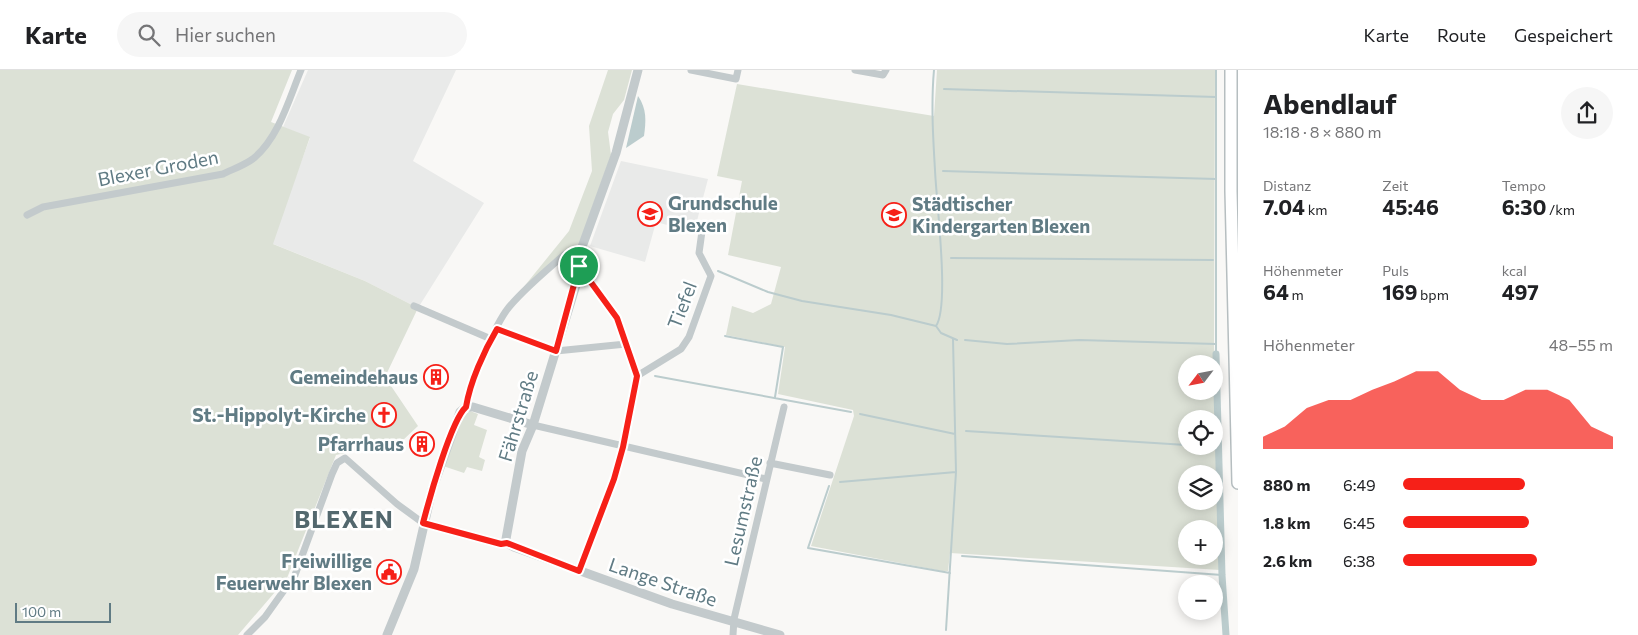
<!DOCTYPE html>
<html lang="de">
<meta charset="utf-8">
<style>
:root{--surface:#fff;--page:#f6f6f6;--text:#202124;--muted:#757577;--line:#e0e0e0;--accent:#f62018}
body{margin:0;font-family:Commissioner,sans-serif;background:var(--page);color:var(--text);height:100vh;display:flex;flex-direction:column;font-size:19px;white-space:nowrap}
*{box-sizing:border-box;margin:0}
p{font-size:16px;color:var(--muted)}
.icon{flex:none;width:28px;height:28px;fill:none;stroke:currentColor;stroke-width:2;stroke-linecap:round;stroke-linejoin:round}
.map{position:relative;flex:1;overflow:hidden}
.details{display:flex;flex-direction:column;background:var(--surface);width:400px}
.details>*{flex:none}
.needle{width:32px;rotate:238deg}
.controls{position:absolute;left:1178px;top:285px;display:grid;gap:10px}
.controls a{display:grid;place-items:center;width:45px;height:45px;border-radius:50%;background:var(--surface);box-shadow:0 2px 12px #0003;font-size:25px}
.scale{position:absolute;left:15px;bottom:12px;width:96px;box-sizing:border-box;padding-left:5px;border:2px solid #607b84;border-top:0;font-size:14px;line-height:18px;white-space:nowrap;color:#607b84;-webkit-text-stroke:4px #fff;paint-order:stroke}
.pin{position:absolute;display:grid;place-items:center;width:42px;height:42px;color:#fff;margin:-21px;border:2px solid #fff;border-radius:50%;box-shadow:0 1px 5px #0007}
.round{display:grid;place-items:center;flex:none;width:52px;height:52px;border-radius:26px;background:var(--page)}
.overview{display:flex;align-items:center;justify-content:space-between;height:85px;padding:0 25px}
h1{font-size:28px;font-weight:700;line-height:38px}
.metrics{display:grid;grid-template-columns:repeat(3,1fr);gap:8px;height:85px;padding:5px 25px}
.metrics div{display:grid;align-content:center}
.metrics b{font-size:21px;font-weight:700}
.metrics small{font-size:14px;font-weight:400}
.metrics p{font-size:14px}
.chart{height:140px;padding:10px 25px}
.chart p{display:flex;justify-content:space-between}
.chart svg{width:100%;height:90px;margin-top:5px;fill:var(--accent);opacity:.7}
ul{padding:0 25px;list-style:none;font-size:16px}
li{display:grid;grid-template-columns:80px 60px 1fr;align-items:center;height:38px}
li i{height:12px;border-radius:6px;background:var(--accent)}
header{display:flex;align-items:center;gap:30px;box-sizing:border-box;height:70px;padding:0 25px;background:var(--surface);border-bottom:1px solid var(--line)}
header strong{font-size:24px}
nav{display:flex;gap:28px;margin-inline-start:auto;font-size:18px}
.search{width:350px;height:45px;background:var(--page);display:flex;align-items:center;gap:12px;box-sizing:border-box;padding:0 18px;border-radius:28px;color:var(--muted);font-size:19px}
main{display:flex;flex:1;min-height:0}
.map>svg:first-child{display:block}
.built{fill:#e9eae9}
.green{fill:#dce1d6;fill-rule:evenodd}
.water{fill:#bbcccd}
.lines{fill:none;stroke-linecap:round;stroke-linejoin:round}
.stream{stroke:#bbcccd;stroke-width:2}
.canal{stroke:#bbcccd;stroke-width:7}
.primary-casing{stroke:#b6bec0;stroke-width:14}
.minor{stroke:#c3cacc;stroke-width:7}
.tertiary{stroke:#c3cacc;stroke-width:9}
.primary{stroke:#fff;stroke-width:11}
.route-casing{stroke:#fff;stroke-width:10}
.route{stroke:#f62018;stroke-width:6}
.labels{text-anchor:middle;stroke-width:5;stroke-linejoin:round;paint-order:stroke}
.street-label{font-size:19px;fill:#607b84;stroke:#fff}
.poi-label{font-size:19px;font-weight:bold;fill:#607b84;stroke:#fff;text-anchor:end}
.district-label{font-size:24px;font-weight:bold;letter-spacing:1px;fill:#53686e;stroke:#fff}
</style>
<header>
<strong>Karte</strong>
<div class="search"><svg class="icon" aria-label="search" viewBox="0 0 24 24"><circle cx="10" cy="10" r="6"/><path d="M15 15l6 6"/></svg>Hier suchen</div>
<nav><a>Karte</a><a>Route</a><a>Gespeichert</a></nav>
</header>
<main>
<div class="map">
<svg width="1238" height="565" viewBox="0 0 1238 565">
<rect width="100%" height="100%" fill="#f9f8f6"/>
<path class="built" d="M308 0H456L413 91 484 133 418 238 365 211 271 173 310 68 283 57Z
M621 91 708 109 694 162 656 152 645 192 590 176Z"/>
<path class="green" d="M0 0H292L271 52 310 67 273 174 365 211 418 238 385 307 418 356 402 371 336 385 287 508 238 565H0Z
M608 0H632L624 30 613 44 608 62 611 85 579 174 564 183 514 229 569 161 592 101 589 56Z
M937 0H1215L1214 276 1220 500 950 483 948 501H942L811 476 854 346 853 340 778 324 785 277 726 265 732 236 753 243 771 234 781 197 728 185 742 111 717 106 737 14 934 46ZM1186 294H1214V321H1186ZM1186 349H1214V376H1186ZM1186 404H1214V431H1186ZM1186 459H1214V486H1186Z
M470 341 478 344 474 355 487 360 479 387 485 390 482 401 467 397 464 403 443 396 463 346Z"/>
<path class="water" d="M638 26C647 39 646 51 644 66L626 78Z"/>
<g class="lines">
<path class="stream" d="M934 0C931 33 933 67 935 100 936 129 950 236 936 256
M1216 0V284
M944 19 1216 27
M943 101 1216 109
M951 188 1213 190
M718 201 768 222 802 231 891 245 936 256 941 263 957 270
M725 266 783 277 775 327
M965 270 1007 274 1079 270 1216 274
M655 306 851 342
M860 344 955 364
M966 361 1186 375
M1206 376 1218 377
M840 412 956 402
M829 416 808 478 950 503
M962 486 1222 505
M946 560 956 402 953 269"/>
<path class="canal" d="M1216 284 1222 505 1226 565"/>
<defs>
<path id="primary" d="M1231 0V121L1238 413"/>
</defs>
<use href="#primary" class="primary-casing"/>
<path class="minor" d="M691 0 736 9 738 0
M855 0 883 5 886 0
M27 145 43 137 223 104C233 99 245 95 254 88 279 67 289 29 301 0
M414 236 491 269
M497 259 556 281 626 274
M637 306 681 279 689 267 711 206 699 183 703 154
M466 337C469 315 493 260 506 241 519 223 547 200 564 185
M533 355 766 409
M770 393 830 405
M579 501 614 409 623 377 637 306 617 247 579 196
M247 565 265 547 295 505 332 404 337 393 345 388 397 434 423 453 501 474 507 473
M733 565 734 549 784 337"/>
<path class="tertiary" d="M638 0 616 83 582 177 576 215 533 355 522 381 506 469 507 473 514 477 672 534 780 565
M387 565 414 499 432 420 460 342 466 337H473L533 355"/>
<use href="#primary" class="primary"/>
</g>
<g class="lines">
<defs>
<path id="route" d="M579 196 617 248 637 306 623 377 614 409 579 501 507 473 501 474 423 453C429 430 451 350 466 337 470 312 484 281 497 259L556 281Z"/>
</defs>
<use href="#route" class="route-casing"/>
<use href="#route" class="route"/>
</g>
<defs>
<symbol id="school-ring" viewBox="-11 -11 22 22"><circle r="9.5" fill="#fff" stroke="#f62018" stroke-width="1.5"/><path d="M0-5L7-2L0 1L-7-2ZM-4 1L0 2.5L4 1V4Q0 6-4 4Z" fill="#f62018"/></symbol>
<symbol id="building-ring" viewBox="-11 -11 22 22"><circle r="9.5" fill="#fff" stroke="#f62018" stroke-width="1.5"/><path d="M-4-6H4V6H1V3H-1V6H-4ZM-2.5-4.3h1.7v1.8h-1.7ZM.8-4.3h1.7v1.8H.8ZM-2.5-1h1.7V.8h-1.7ZM.8-1h1.7V.8H.8Z" fill="#f62018"/></symbol>
<symbol id="church-ring" viewBox="-11 -11 22 22"><circle r="9.5" fill="#fff" stroke="#f62018" stroke-width="1.5"/><path d="M-1.2-6h2.4v3.5h3.3v2.4h-3.3V6h-2.4V-.1h-3.3v-2.4h3.3Z" fill="#f62018"/></symbol>
<symbol id="civic-ring" viewBox="-11 -11 22 22"><circle r="9.5" fill="#fff" stroke="#f62018" stroke-width="1.5"/><path d="M-.6-6.5H3V-4.5H.6V-3L4-1V1h2V6H-6V1h2V-1L-.6-3ZM-1.2 2.5V6h2.4V2.5Z" fill="#f62018"/></symbol>
</defs>
<g fill-rule="evenodd">
<use href="#school-ring" x="636" y="130" width="28" height="28"/>
<use href="#school-ring" x="880" y="131" width="28" height="28"/>
<use href="#building-ring" x="422" y="293" width="28" height="28"/>
<use href="#church-ring" x="370" y="331" width="28" height="28"/>
<use href="#building-ring" x="408" y="360" width="28" height="28"/>
<use href="#civic-ring" x="375" y="488" width="28" height="28"/>
</g>
<g class="labels">
<g class="street-label">
<text transform="translate(158 98) rotate(-11)" y="7">Blexer Groden</text>
<text transform="translate(682 235) rotate(-69)" y="7">Tiefel</text>
<text transform="translate(518 346) rotate(-73)" y="7">Fährstraße</text>
<text transform="translate(743 441) rotate(-77)" y="7">Lesumstraße</text>
<text transform="translate(663 512) rotate(19)" y="7">Lange Straße</text>
</g>
<g class="poi-label">
<text x="668" y="140" text-anchor="start">Grundschule<tspan x="668" dy="22">Blexen</tspan></text>
<text x="912" y="141" text-anchor="start">Städtischer<tspan x="912" dy="22">Kindergarten Blexen</tspan></text>
<text x="418" y="314">Gemeindehaus</text>
<text x="366" y="352">St.-Hippolyt-Kirche</text>
<text x="404" y="381">Pfarrhaus</text>
<text x="372" y="498">Freiwillige<tspan x="372" dy="22">Feuerwehr Blexen</tspan></text>
</g>
<g class="district-label">
<text x="344" y="458">BLEXEN</text>
</g>
</g>
</svg>
<div class="controls">
<a><svg class="needle" viewBox="-14 -14 28 28"><path d="M0-13l5 13h-10z" fill="#e53935"/><path d="M0 13l5-13h-10z" fill="#757577"/></svg></a>
<a><svg class="icon" aria-label="locate" viewBox="0 0 24 24"><circle cx="12" cy="12" r="6"/><path d="M12 2v4M12 18v4M2 12h4M18 12h4"/></svg></a>
<a><svg class="icon" aria-label="layers" viewBox="0 0 24 24"><path d="M12 4l9 5-9 5-9-5zM3 14l9 5 9-5"/></svg></a>
<a>+</a>
<a>−</a>
</div>
<div class="scale">100 m</div>
<div class="pin" style="left:579px;top:196px;background:#1e9e55"><svg class="icon" aria-label="arrive" viewBox="0 0 24 24"><path d="M6 21V4h12l-3 4 3 4H6"/></svg></div>
</div>
<section class="details">
<div class="overview"><div><h1>Abendlauf</h1><p>18:18 · 8 × 880 m</p></div><a class="round"><svg class="icon" aria-label="share" viewBox="0 0 24 24"><path d="M12 15V3M7 8l5-5 5 5M5 13v7h14v-7"/></svg></a></div>
<div class="metrics">
<div><p>Distanz</p><b>7.04<small> km</small></b></div>
<div><p>Zeit</p><b>45:46</b></div>
<div><p>Tempo</p><b>6:30<small> /km</small></b></div>
</div>
<div class="metrics">
<div><p>Höhenmeter</p><b>64<small> m</small></b></div>
<div><p>Puls</p><b>169<small> bpm</small></b></div>
<div><p>kcal</p><b>497</b></div>
</div>
<div class="chart"><p><span>Höhenmeter</span>48–55 m</p>
<svg viewBox="0 0 160 44" preserveAspectRatio="none"><path d="M0 44V38L10 33L20 24L30 20L40 20L50 15L60 11L70 6L80 6L90 15L100 20L110 20L120 15L130 15L140 20L150 33L160 38V44z"/></svg>
</div>
<ul>
<li><b>880 m</b>6:49<i style="width:58%"></i></li>
<li><b>1.8 km</b>6:45<i style="width:60%"></i></li>
<li><b>2.6 km</b>6:38<i style="width:64%"></i></li>
</ul>
</section>
</main>
